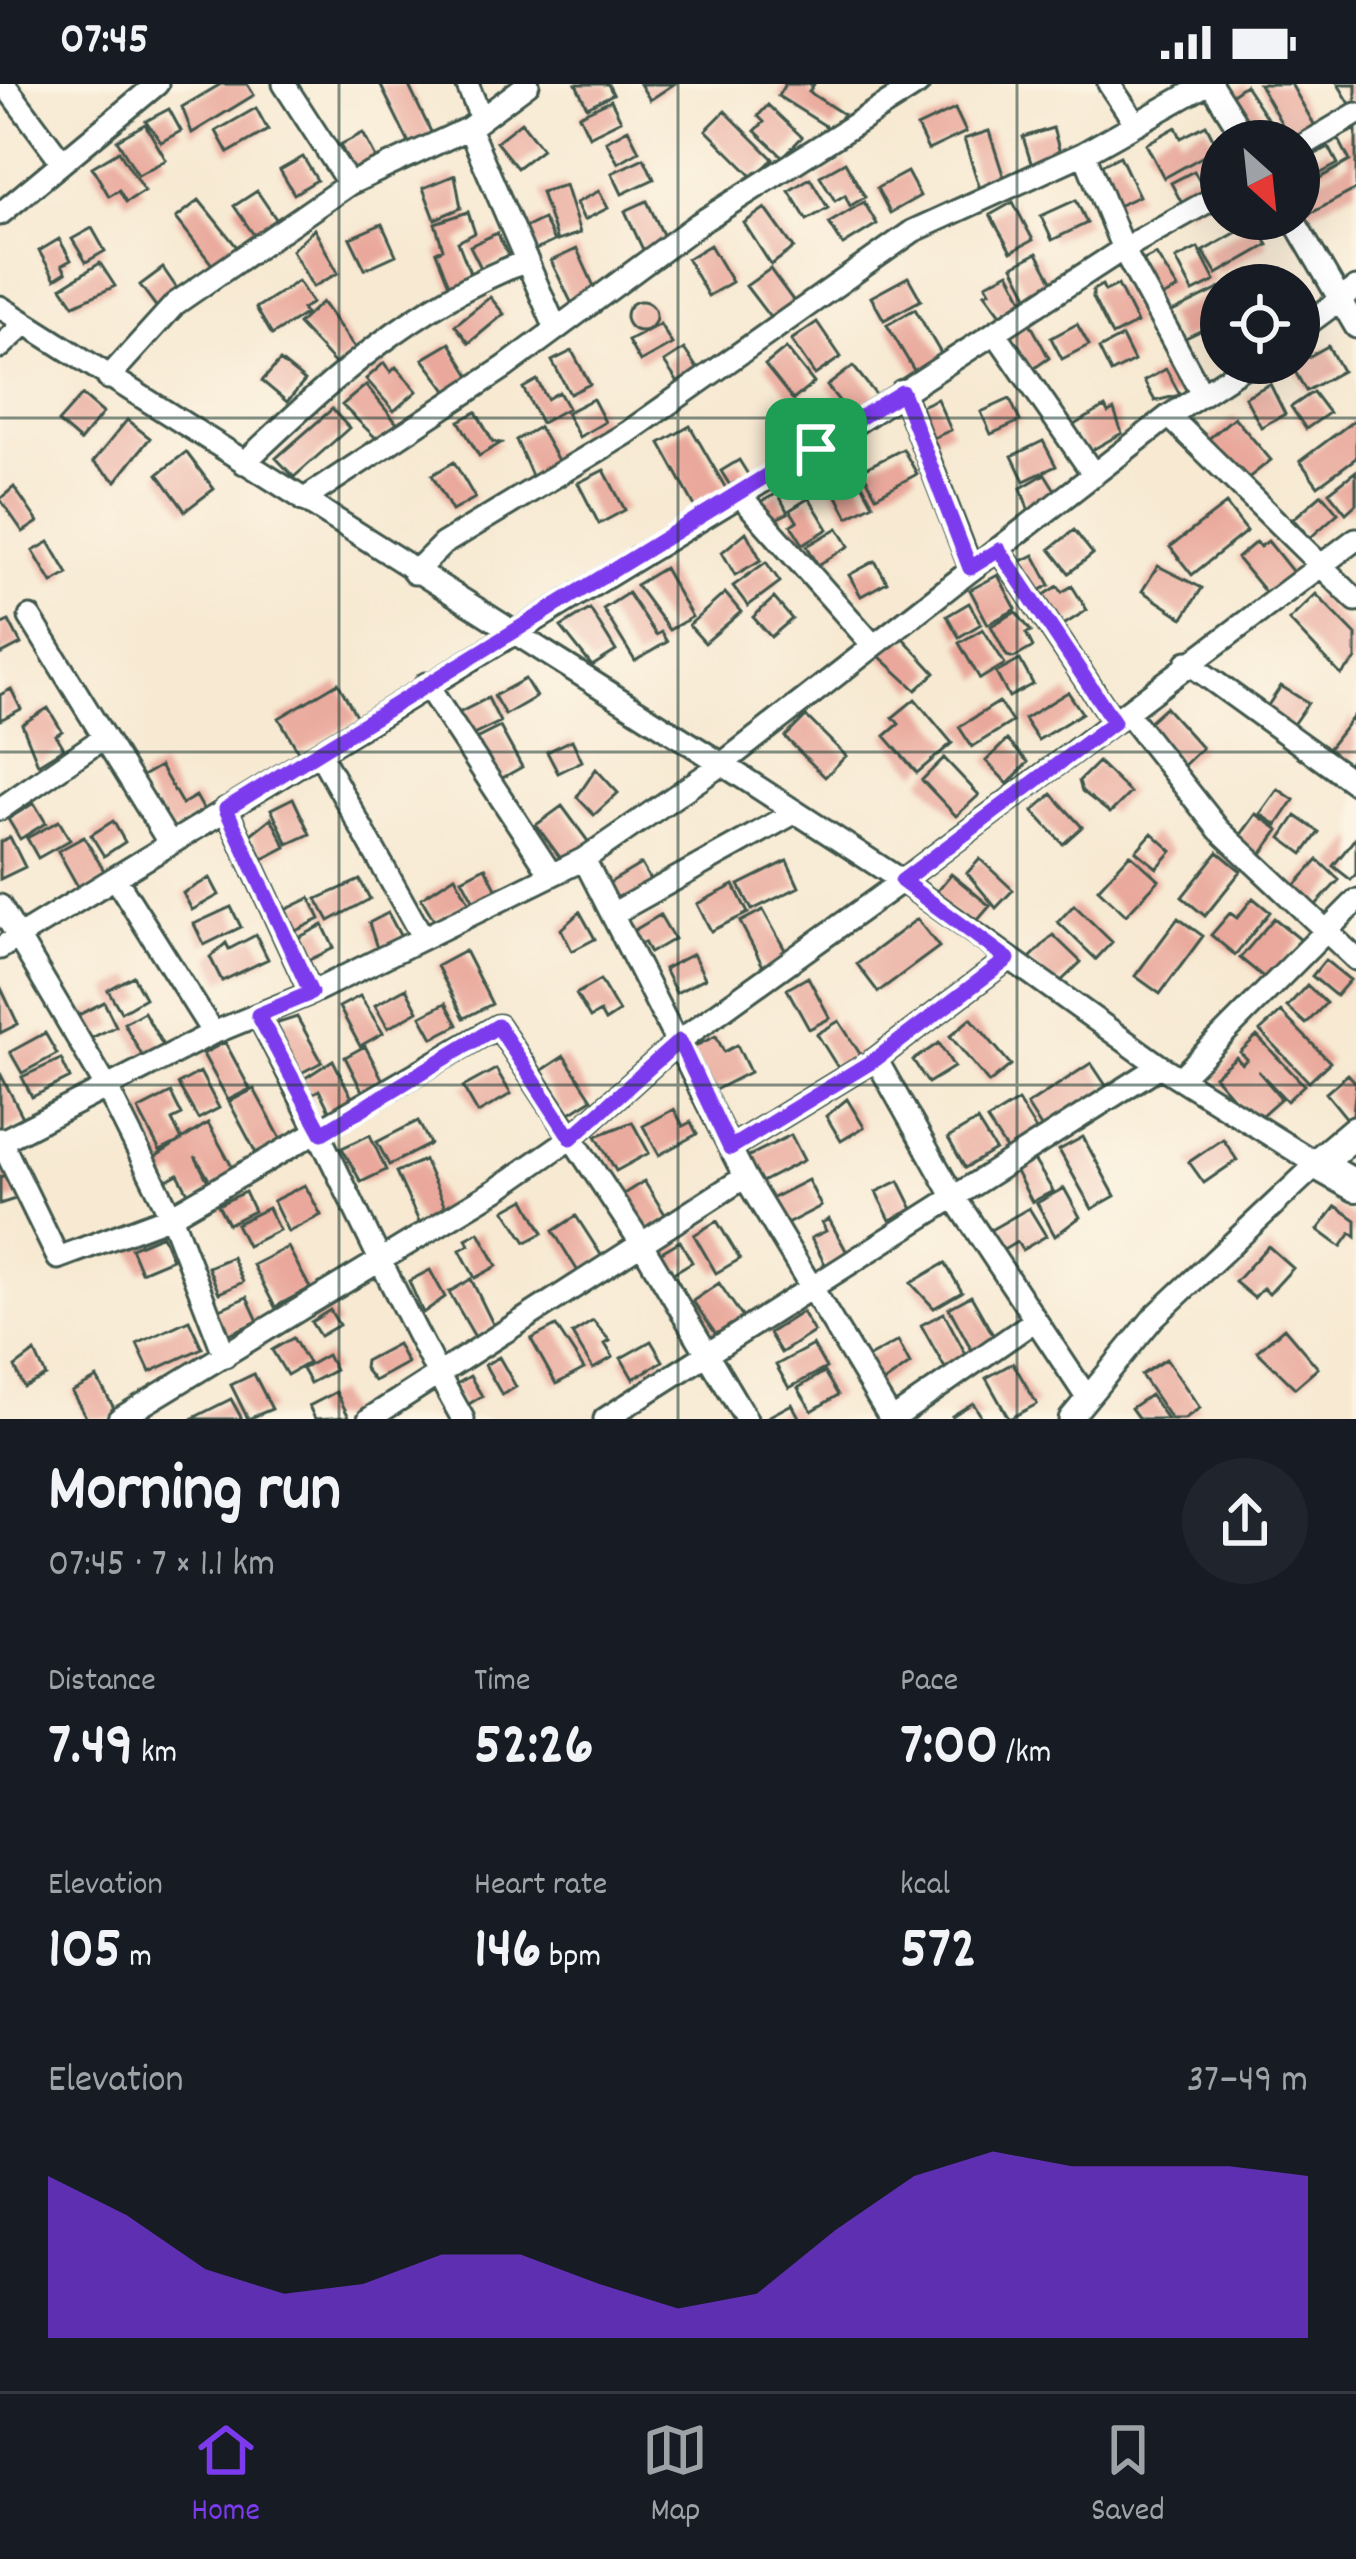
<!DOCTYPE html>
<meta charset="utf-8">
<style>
:root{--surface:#171b24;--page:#20242c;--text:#f1f3f6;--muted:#9ea1a6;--line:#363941;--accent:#7c3aed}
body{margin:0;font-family:Dekko,sans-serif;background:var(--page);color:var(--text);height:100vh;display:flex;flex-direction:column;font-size:45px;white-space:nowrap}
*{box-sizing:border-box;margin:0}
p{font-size:39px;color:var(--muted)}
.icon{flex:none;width:66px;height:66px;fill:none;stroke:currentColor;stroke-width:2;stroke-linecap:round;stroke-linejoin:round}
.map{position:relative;height:1335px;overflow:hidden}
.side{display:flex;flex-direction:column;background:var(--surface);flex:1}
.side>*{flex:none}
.needle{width:78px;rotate:153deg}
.tools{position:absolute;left:1200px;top:36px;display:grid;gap:24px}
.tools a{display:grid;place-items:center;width:120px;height:120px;border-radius:50%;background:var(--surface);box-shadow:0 12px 48px #0002;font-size:60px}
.pin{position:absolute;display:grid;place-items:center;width:102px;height:102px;color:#fff;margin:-51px;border-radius:24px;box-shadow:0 6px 18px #0006}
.round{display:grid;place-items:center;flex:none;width:126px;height:126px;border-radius:63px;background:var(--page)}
.headline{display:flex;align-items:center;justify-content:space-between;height:204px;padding:0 48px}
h1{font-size:66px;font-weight:700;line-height:90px}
.stats{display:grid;grid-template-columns:repeat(3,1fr);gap:18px;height:204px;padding:12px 48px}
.stats div{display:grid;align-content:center}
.stats b{font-size:60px;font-weight:700}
.stats small{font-size:33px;font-weight:400}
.stats p{font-size:33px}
.chart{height:336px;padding:24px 48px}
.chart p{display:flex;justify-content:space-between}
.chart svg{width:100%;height:216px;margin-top:12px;fill:var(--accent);opacity:.7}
.status{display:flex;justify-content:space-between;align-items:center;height:84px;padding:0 60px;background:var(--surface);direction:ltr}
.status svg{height:33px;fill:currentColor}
.dock{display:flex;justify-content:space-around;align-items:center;height:168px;border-top:3px solid var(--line);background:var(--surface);font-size:33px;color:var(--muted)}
.dock a{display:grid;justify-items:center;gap:6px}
.dock .on{color:var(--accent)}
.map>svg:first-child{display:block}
.building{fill:#e9a89b}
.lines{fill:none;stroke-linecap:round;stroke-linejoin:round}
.street-casing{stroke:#3f574c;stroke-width:27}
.secondary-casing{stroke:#3f574c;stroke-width:36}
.street{stroke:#fff;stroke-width:21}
.secondary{stroke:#fff;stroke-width:30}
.route-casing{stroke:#fff;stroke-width:24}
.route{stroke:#7c3aed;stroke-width:15}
.grid{fill:none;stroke:#1f3d34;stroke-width:3;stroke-opacity:0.55}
</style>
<div class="status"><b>07:45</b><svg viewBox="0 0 49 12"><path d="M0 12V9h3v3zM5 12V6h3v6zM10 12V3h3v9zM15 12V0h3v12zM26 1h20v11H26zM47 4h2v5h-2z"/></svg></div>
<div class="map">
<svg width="1356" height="1335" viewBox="0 0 1356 1335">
<rect width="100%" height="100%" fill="#fcf5e5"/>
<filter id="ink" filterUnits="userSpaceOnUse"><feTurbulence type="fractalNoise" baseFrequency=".00833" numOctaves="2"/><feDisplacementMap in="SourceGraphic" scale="24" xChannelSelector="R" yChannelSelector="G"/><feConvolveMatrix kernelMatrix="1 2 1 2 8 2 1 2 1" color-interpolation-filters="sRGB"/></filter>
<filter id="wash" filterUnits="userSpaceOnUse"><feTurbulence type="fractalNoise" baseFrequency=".004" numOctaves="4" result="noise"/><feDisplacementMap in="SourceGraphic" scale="48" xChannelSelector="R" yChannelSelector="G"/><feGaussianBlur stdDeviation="2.7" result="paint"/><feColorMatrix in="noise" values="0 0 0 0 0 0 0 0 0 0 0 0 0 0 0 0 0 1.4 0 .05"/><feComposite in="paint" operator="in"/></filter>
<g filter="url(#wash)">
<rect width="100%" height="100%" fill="#f7e9d2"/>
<g id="blocks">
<path class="building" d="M221 0H247L254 11 192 49 182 23Z
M380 0H408L433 52 411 63Z
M576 0H608L613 10 587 23Z
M640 0H674L650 16Z
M785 0H814L809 8 843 30 832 46 778 12Z
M1259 0H1291L1315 42 1291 56Z
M1338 0H1356V23L1353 25Z
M1245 1 1282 57H1254L1226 14Z
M611 16 621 36 589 52 579 31Z
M768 21 802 53 783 73 755 47 764 38 758 32Z
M256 24 268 46 228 69 216 47Z
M169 25 181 47 161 58 146 37Z
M955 25 966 48 928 66 917 43Z
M725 27 773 75 754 94 706 46Z
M521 38 542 65 517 84 496 58Z
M145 40 166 76 138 91 117 56Z
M1206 41 1218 64 1164 94 1146 60 1176 43 1181 54Z
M1053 44 1062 76 1033 85 1023 53Z
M628 45 639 67 618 79 606 57Z
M1356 45V105L1304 133 1299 106 1350 77 1338 54Z
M989 47 1006 100 981 108 964 55Z
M363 49 376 74 353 86 340 61Z
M1329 63 1338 80 1299 101V79Z
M119 67 144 107 126 118 119 106 109 112 92 83Z
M1120 72 1139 112 1115 123 1096 84Z
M303 73 317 96 294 110 280 86Z
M644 74 654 95 622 110 612 89Z
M845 78 865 113 850 122 845 111 835 117 820 92Z
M1194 87 1209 114 1186 127 1171 99Z
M907 88 920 112 890 129 877 104Z
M455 91 461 124 435 135 423 104Z
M810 94 828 124 807 136 789 107Z
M565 101 580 149 557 157 541 108Z
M257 107 280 141 258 157 234 122Z
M599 107 608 124 584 136 576 119Z
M199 116 241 168 217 187 176 134Z
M1076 116 1087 139 1052 156 1041 132Z
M647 117 667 159 645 170 625 127Z
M864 118 877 140 843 161 829 139Z
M1013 118 1033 156 1011 168 990 131Z
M765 124 794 164 771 181 744 139Z
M468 128 475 149 458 158 474 199 452 208 436 168 443 165 435 139Z
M543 135 554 157 527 170 516 148Z
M1255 138 1268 161 1217 190 1203 167Z
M382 140 396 171 365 185 350 154Z
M92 144 105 167 86 178 72 155Z
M314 145 338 189 313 203 292 166Z
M497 149 509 173 482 186 470 162Z
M59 155 71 176 62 181 66 188 55 195 39 167Z
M710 161 732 198 708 212 687 175Z
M1198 164 1215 197 1193 208 1176 175Z
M577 165 597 209 572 220 551 177Z
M1037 169 1056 204 1031 217 1013 182Z
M1156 170 1178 205 1154 217 1136 180Z
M100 179 115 202 74 221 62 203Z
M163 184 182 212 160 228 140 201Z
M770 185 798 223 775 240 746 202Z
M1009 188 1026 221 1003 233 985 209 990 207 986 200Z
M908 193 921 216 884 236 871 213Z
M298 197 312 219 302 225 305 230 272 251 256 224Z
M1102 201 1105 207 1118 201 1137 239 1112 252 1093 214V206Z
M1221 204V237L1179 257 1166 231Z
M490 213 504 230 469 259 455 241Z
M626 232a15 15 0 1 1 30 0a15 15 0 1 1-30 0Z
M322 218 356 265 337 282 298 240Z
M915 225 943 273 918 293 887 241Z
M817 238 841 273 815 291 791 256Z
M1030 239 1049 274 1030 287 1010 250Z
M660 240 672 260 640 278 628 257Z
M1077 240 1089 261 1062 275 1051 254Z
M1122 253 1134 277 1111 289 1099 265Z
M450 259 475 300 452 313 423 275Z
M1328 262 1342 287 1306 307 1292 282Z
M786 264 814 299 793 316 765 281Z
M684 265 703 293 683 306 664 278Z
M572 267 590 300 570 310 552 277Z
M280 277 305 297 287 318 262 297Z
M384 279 391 288 396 283 417 307 394 327 366 295Z
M853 282 877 312 852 333 827 302Z
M1166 285 1180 311 1155 317 1144 297Z
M537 296 547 315 559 308 568 324 541 339 523 304Z
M1270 300 1285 330 1261 343 1245 313Z
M366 301 399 342 379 357 342 321Z
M1313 308 1329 329 1306 345 1291 323Z
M82 311 103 329 80 357 58 338Z
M593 315 605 338 579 353 566 329Z
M937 315 951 346 924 358 910 327Z
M1010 315 1020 337 991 350 981 328Z
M1105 323 1108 329 1114 326 1122 349 1087 369 1072 342Z
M332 325 349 344 294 393 276 374Z
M476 328 493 358 501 359 479 372 459 337Z
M1234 333 1271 376 1247 395 1206 357Z
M1356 335V374L1318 402 1300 377Z
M127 336 150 354 116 397 93 378Z
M690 342 728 408 697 426 660 359Z
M539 343 560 380 534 396 516 356Z
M1043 357 1056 382 1024 397 1012 372Z
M903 365 917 390 876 412 862 386Z
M186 368 214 405 185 427 158 390Z
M845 369 873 420 848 433 821 382Z
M739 376 754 400 736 411 721 387Z
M454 378 475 414 452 427 432 391Z
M604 386 625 426 599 440 578 399Z
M1356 387V420L1346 429 1329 408Z
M1045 390 1060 414 1030 431 1021 404Z
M14 403 38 438 23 448 0 415Z
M778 409 788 429 759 443 749 424Z
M1322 410 1338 429 1310 454 1293 435Z
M809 414 828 445 803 460 791 441 797 437 790 426Z
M1226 420 1247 447 1192 491 1170 463Z
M838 444 849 462 818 481 807 462Z
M1074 446 1093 470 1069 489 1050 465Z
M746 448 761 476 735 491 722 468Z
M1268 457 1296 492 1270 514 1237 474 1256 458 1260 463Z
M49 458 68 490 52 499 33 467Z
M1034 471 1050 501 1028 513 1012 482Z
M875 477 887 498 861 512 849 491Z
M766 478 780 498 748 522 733 502Z
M1158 482 1202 504 1183 534 1142 507Z
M664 484 692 533 669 546 636 501Z
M998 491 1016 525 988 540 970 506Z
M1058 502 1062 508 1072 502 1087 526 1051 549 1041 513Z
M628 509 656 551 661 548 667 558 635 577 603 525Z
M725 509 741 528 705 559 689 541Z
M1316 510 1356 551V576L1341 591 1289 536Z
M774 514 792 535 771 553 753 533Z
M969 519 981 540 959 553 947 532Z
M590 525 616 567 592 582 561 543Z
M1016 528 1031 547 1026 549 1033 563 1014 574 1007 572 991 542Z
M9 537 21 560 0 571V541Z
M983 545 1005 580 980 595 959 559Z
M901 552 935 589 916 606 879 572Z
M1020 576 1033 600 1009 613 996 589Z
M525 595 536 613 505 631 494 612Z
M338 599 358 635 299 669 279 634Z
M1281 602 1308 619 1289 646 1263 629Z
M11 605 21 625 0 636V611Z
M1068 608 1082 629 1038 656 1024 635Z
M488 614 500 638 467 654 455 631Z
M915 615 952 659 917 689 885 652 899 640 893 633Z
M999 618 1012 638 972 663 959 643Z
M1165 623 1202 664 1183 682 1145 641Z
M48 624 62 647 56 651 64 664 38 680 22 640Z
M806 632 846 672 825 693 785 653Z
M1353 633 1356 670 1344 684 1325 669Z
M500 643 522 683 497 697 474 656Z
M572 656 582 677 558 689 547 668Z
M1007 656 1028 678 1008 700 986 677Z
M944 674 979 711 956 732 922 696Z
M1098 678 1130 709 1110 729 1082 707 1079 697Z
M160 682 182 720 196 712 205 728 170 748 139 694Z
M596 685 618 709 594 731 577 713Z
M1278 705 1294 716 1277 741 1260 730Z
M1052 710 1082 743 1063 760 1033 727Z
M293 714 310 750 288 760 271 725Z
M34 719 46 739 20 755 8 735Z
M562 722 590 760 564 779 536 741Z
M1256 730 1279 746 1258 775 1235 759Z
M1296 732 1319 748 1303 770 1281 754Z
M271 734 286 763 263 775 251 750Z
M59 737 70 756 38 774 27 754Z
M113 737 125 758 104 772 91 751Z
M1152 749 1172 767 1157 784 1136 767Z
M10 753 25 783 0 795V758Z
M84 753 109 795 82 810 58 767Z
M1356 753V790L1351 796 1333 782Z
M1218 768 1241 787 1205 832 1182 813Z
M1130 770 1159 796 1126 831 1098 805Z
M980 775 1013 806 996 824 967 789Z
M1318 776 1339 796 1313 824 1292 805Z
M787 777 799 803 752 826 739 801Z
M641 780 654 803 616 824 604 802Z
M485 783 501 813 478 825 462 795Z
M951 790 990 822 971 844 932 813Z
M455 792 469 818 434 836 421 814Z
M210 794 219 811 192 826 183 809Z
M360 796 370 815 329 837 317 815Z
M734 801 748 829 711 847 697 820Z
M310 814 320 835 289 850 279 829Z
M1253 814 1270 828 1235 871 1211 851 1230 829 1237 834Z
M1074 821 1112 858 1096 875 1058 838Z
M231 823 241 843 204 861 194 840Z
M763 826 790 875 766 888 740 838Z
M580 828 595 855 572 867 561 845Z
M388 829 402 855 377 864 369 839Z
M660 831 674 855 650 869 644 858 636 862 628 850Z
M1178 834 1203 852 1160 910 1135 892Z
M1274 834 1301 856 1267 896 1240 874Z
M917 835 939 863 878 908 857 880Z
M323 841 334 864 307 877 296 855Z
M256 851 268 875 222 897 210 873 226 859 229 865Z
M1053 851 1081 878 1055 903 1028 876Z
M465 867 492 920 464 934 437 882Z
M693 870 705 894 676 909 664 885Z
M1325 876 1350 896 1336 912 1312 892Z
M133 892 145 914 121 928 108 906Z
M808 893 830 934 809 945 787 905Z
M600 896 619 928 605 937 600 928 590 934 576 910Z
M1307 901 1326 919 1306 940 1287 923Z
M0 902 18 940 0 949Z
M406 904 418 927 388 944 375 921Z
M360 912 383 949 360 962 339 923Z
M104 918 116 942 85 957 73 934Z
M446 919 458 941 433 954 421 932Z
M144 928 165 965 145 977 124 939Z
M1281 928 1330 978 1309 998 1260 947Z
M297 933 322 978 299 990 272 941Z
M971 934 1011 981 989 999 950 952Z
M839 937 862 973 840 987 817 950Z
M45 949 57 970 22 989 10 968Z
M716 952 724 968 737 961 750 988 709 1009 687 966Z
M1257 952 1304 1001 1287 1017 1258 987 1281 1014 1254 1038 1214 992 1236 973 1242 980 1247 975 1240 968Z
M225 958 250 1005 228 1016 203 970Z
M939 959 954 983 928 999 913 976Z
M365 962 387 1004 366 1015 345 973Z
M564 972 592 1015 565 1032 538 989Z
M61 975 70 994 32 1013 22 993Z
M333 976 356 1022 333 1034 319 1006 310 1011 302 996Z
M1091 979 1107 1003 1043 1046 1027 1021Z
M496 985 511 1010 478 1029 463 1003Z
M200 988 219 1024 198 1035 178 1000Z
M0 989 25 1037 2 1049 0 1045Z
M1348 990 1356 999 1352 1041 1326 1009Z
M254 1005 282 1057 257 1071 229 1018Z
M171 1009 182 1031 172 1036 182 1056 160 1067 138 1026Z
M847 1015 864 1043 841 1057 826 1032Z
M1018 1017 1039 1051 1009 1070 987 1036Z
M674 1025 683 1042 691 1038 697 1050 659 1071 643 1042Z
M418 1037 430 1060 389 1081 377 1058Z
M977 1037 995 1066 965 1084 948 1054Z
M632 1038 649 1069 616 1087 596 1052Z
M208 1039 236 1090 213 1102 195 1072 212 1105 192 1116 178 1090 159 1100 147 1078Z
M370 1051 386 1086 361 1098 342 1064Z
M791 1051 804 1076 756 1101 743 1075Z
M1083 1053 1115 1112 1092 1125 1059 1066Z
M1223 1055 1237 1076 1204 1099 1189 1078Z
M424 1076 449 1132 422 1144 396 1088Z
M1034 1076 1053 1107 1032 1118 1015 1086Z
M8 1090 18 1114 0 1120V1093Z
M808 1096 821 1122 779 1144 765 1118Z
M644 1097 668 1135 643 1151 619 1113Z
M899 1097 913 1125 890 1136 876 1108Z
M305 1101 321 1131 288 1148 273 1117Z
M1064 1104 1080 1133 1055 1152 1037 1119Z
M245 1108 254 1127 228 1140 218 1121Z
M525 1115 543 1149 526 1158 505 1126Z
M1336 1122 1356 1136V1153L1351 1149 1341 1163 1318 1146Z
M268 1124 279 1146 247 1162 236 1140Z
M1029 1124 1046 1152 1022 1166 1017 1158 1000 1168 987 1148Z
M576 1132 603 1174 579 1189 553 1147Z
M829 1135 849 1172 827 1184 811 1154 826 1147 822 1139Z
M717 1137 740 1175 716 1189 694 1151Z
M479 1148 497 1182 475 1194 460 1166 469 1161 466 1155Z
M162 1151 172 1175 141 1188 131 1164Z
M680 1157 692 1178 670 1191 655 1172Z
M1268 1162 1293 1184 1269 1210 1263 1204 1254 1214 1235 1198Z
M288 1163 310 1204 275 1223 253 1181Z
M232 1173 243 1198 219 1209 208 1183Z
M945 1179 962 1208 934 1224 911 1199Z
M430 1186 445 1213 423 1229 409 1197Z
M471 1195 494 1242 475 1253 449 1208Z
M719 1199 743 1234 717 1252 693 1217Z
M971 1212 997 1258 974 1270 949 1224Z
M247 1213 258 1237 220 1254 209 1230Z
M330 1226 339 1241 320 1252 311 1238Z
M802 1228 814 1248 781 1269 769 1249Z
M944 1229 968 1274 946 1286 921 1241Z
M189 1236 202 1264 150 1288 137 1260Z
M593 1237 610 1257 605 1260 613 1273 593 1285 572 1250Z
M556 1242 584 1285 556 1300 531 1255Z
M1284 1244 1318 1284 1295 1304 1257 1267Z
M293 1254 308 1279 287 1291 272 1266Z
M651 1257 663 1277 633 1295 621 1274Z
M898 1257 910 1280 875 1305 860 1278Z
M397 1260 407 1279 374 1297 364 1284 365 1277Z
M813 1261 826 1284 789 1304 776 1281Z
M35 1268 46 1292 24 1303 15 1283Z
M327 1271 335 1286 310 1299 302 1285Z
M499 1273 516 1303 502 1311 485 1281Z
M1166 1275 1200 1324 1184 1335H1171L1141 1291Z
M1013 1279 1037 1320 1009 1335 986 1294Z
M824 1288 838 1311 812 1327 798 1304Z
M254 1290 272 1325 248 1335 231 1301Z
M470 1292 482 1312 464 1323 452 1303Z
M97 1294 118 1331 110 1335H87L72 1308Z
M336 1308 349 1333 315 1335 309 1322Z
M1150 1311 1167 1335H1139L1131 1324Z
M231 1315 242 1335H191Z
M973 1319 983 1335H954L952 1332Z
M792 1320 800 1335H764Z"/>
</g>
</g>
<g filter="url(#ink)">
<use href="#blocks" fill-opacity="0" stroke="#3f574c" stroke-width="3"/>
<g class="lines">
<defs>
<path id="street" d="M4 0 60 75
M284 0 349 100
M467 0 481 33
M1109 0 1136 40
M1211 0 1247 57
M469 44 556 245
M1299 64 1356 30
M1084 69 1123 165 1202 310
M0 130 157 0
M1293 135 1356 243
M0 223 722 680 902 797 1160 982 1317 1080 1154 1233 1070 1335
M1299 246 1356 204
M995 248 1094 391
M0 263 24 241
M108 294 175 220 349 100 469 44 528 0
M902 307 971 484
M1169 332 1356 516
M244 379C328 298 416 218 527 177
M739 410 872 560
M303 416 505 283 698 140 918 0
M999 466 1114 638
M414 489 443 460 627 349 913 147 1084 69 1207 0
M30 533 170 760
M1187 578 1356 700
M426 600 551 790
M1127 629 1219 746 1356 875
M320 670 423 854
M0 725 103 654
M226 725 311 909
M584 775 745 1093 891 1335
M116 795 213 949
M0 822 107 1004 171 1132 498 942 640 1157 746 1335
M616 828 794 729
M0 864 816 365 1123 165 1221 110
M258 931C330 1064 388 1203 463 1335
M876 975 952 1110 1086 1312
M1180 994 1356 817
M0 1055 58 1174 171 1132 225 1272
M0 1058 213 949 311 909 584 775 722 680 1169 332 1250 279
M730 1064 876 975 1008 875
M119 1335 496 1106 571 1054 679 957 902 797 1356 455
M369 1335 745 1093
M605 1335 1160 982
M893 1335 1034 1237"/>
<path id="secondary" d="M1356 1047 1317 1080 1356 1102"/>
</defs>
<use href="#street" class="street-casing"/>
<use href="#secondary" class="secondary-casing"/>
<use href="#street" class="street"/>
<use href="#secondary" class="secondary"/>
</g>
</g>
<g class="lines" filter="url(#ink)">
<defs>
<path id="route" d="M902 308 970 484 999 466 1114 638 902 797 1008 875 876 975 730 1064 679 957 571 1054 498 942 322 1049 258 931 311 909 226 725Z"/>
</defs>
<use href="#route" class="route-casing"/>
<use href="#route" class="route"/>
</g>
<path class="grid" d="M339 0V1335M678 0V1335M1017 0V1335M0 334H1356M0 668H1356M0 1001H1356"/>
</svg>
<div class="tools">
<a><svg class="needle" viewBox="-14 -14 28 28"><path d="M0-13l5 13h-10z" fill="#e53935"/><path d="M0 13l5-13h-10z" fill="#9ea1a6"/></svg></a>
<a><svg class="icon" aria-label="locate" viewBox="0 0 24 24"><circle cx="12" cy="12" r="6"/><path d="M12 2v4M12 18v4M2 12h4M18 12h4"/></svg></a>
</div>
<div class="pin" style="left:816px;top:365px;background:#1e9e55"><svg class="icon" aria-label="arrive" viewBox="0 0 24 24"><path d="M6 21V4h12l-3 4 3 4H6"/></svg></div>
</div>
<section class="side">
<div class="headline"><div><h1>Morning run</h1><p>07:45 · 7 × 1.1 km</p></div><a class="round"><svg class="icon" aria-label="share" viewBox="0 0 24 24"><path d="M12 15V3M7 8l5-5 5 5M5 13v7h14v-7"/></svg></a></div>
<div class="stats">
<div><p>Distance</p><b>7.49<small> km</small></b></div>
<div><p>Time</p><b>52:26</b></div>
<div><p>Pace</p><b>7:00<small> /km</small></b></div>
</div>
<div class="stats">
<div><p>Elevation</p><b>105<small> m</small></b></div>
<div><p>Heart rate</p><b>146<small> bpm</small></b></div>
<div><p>kcal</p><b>572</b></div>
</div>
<div class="chart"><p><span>Elevation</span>37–49 m</p>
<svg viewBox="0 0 160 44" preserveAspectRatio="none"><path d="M0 44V11L10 19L20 30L30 35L40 33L50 27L60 27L70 33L80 38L90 35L100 22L110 11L120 6L130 9L140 9L150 9L160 11V44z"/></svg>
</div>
</section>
<nav class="dock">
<a class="on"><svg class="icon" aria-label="home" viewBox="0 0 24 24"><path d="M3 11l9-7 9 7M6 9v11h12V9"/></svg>Home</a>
<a><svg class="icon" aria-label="map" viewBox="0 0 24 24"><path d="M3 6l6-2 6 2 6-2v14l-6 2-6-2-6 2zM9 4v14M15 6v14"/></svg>Map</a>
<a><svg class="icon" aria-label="saved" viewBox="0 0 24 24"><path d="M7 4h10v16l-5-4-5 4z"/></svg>Saved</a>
</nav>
